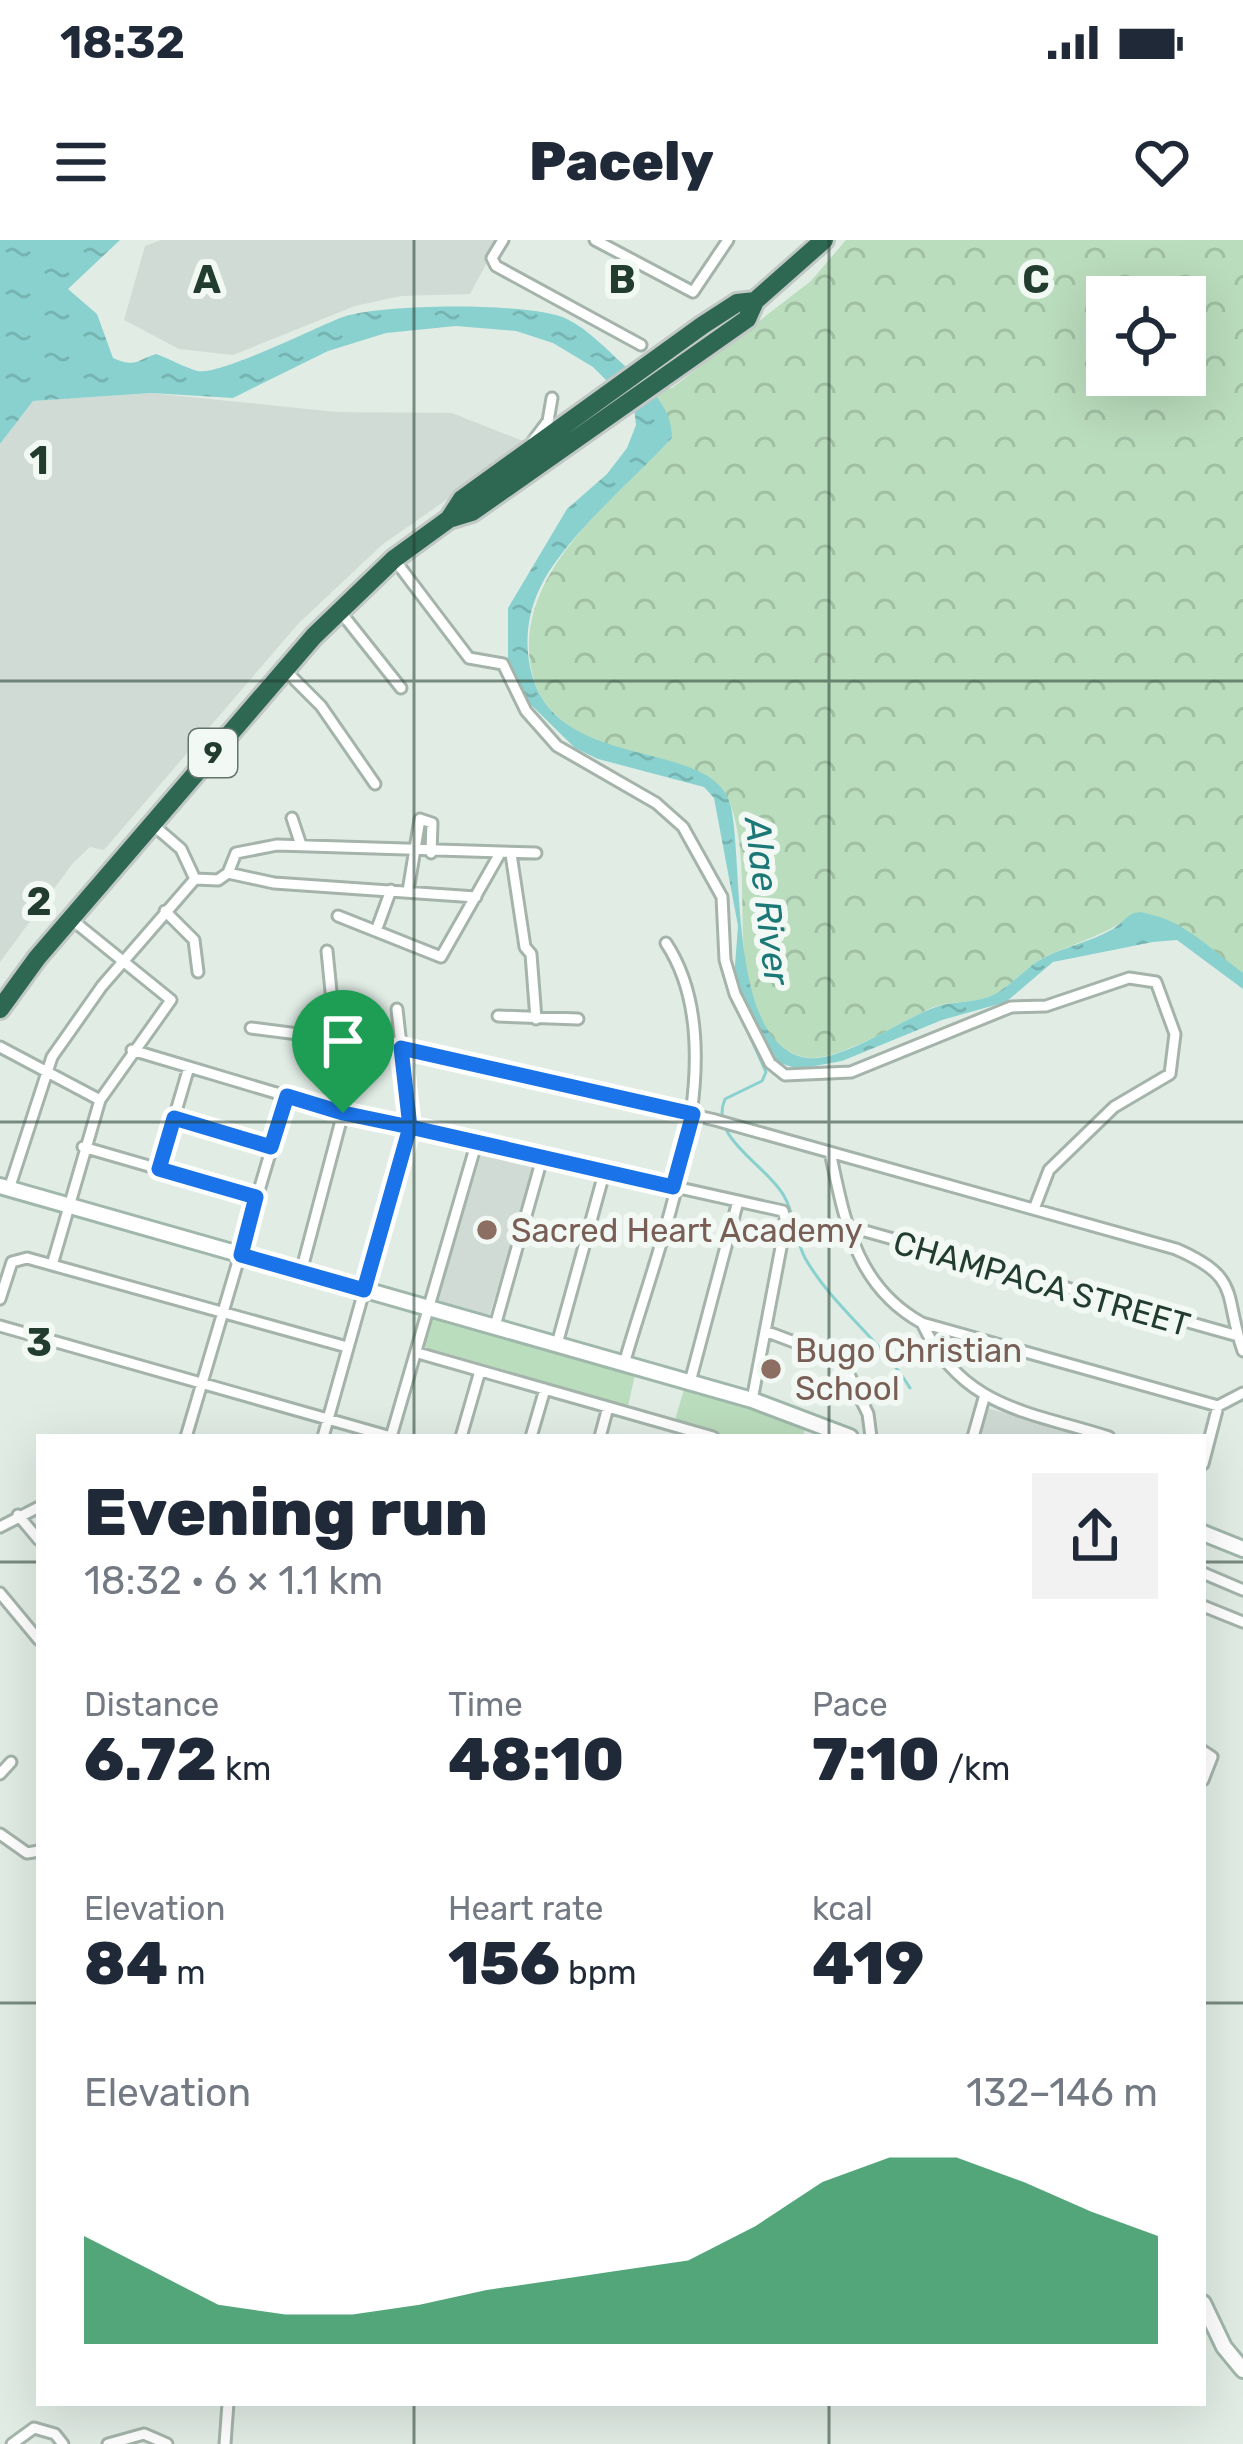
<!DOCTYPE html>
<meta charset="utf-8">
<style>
:root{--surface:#fff;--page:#f2f2f3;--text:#1f2937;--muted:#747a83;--accent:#0b8043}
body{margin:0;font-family:Rubik,sans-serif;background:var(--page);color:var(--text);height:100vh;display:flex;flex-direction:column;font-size:45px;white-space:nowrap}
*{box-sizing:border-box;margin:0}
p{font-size:39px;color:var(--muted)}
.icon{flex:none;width:66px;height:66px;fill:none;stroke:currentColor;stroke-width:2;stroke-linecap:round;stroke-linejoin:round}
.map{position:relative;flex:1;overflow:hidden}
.details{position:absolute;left:36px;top:1194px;width:1170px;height:972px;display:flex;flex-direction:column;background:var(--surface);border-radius:0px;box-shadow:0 12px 48px #0002}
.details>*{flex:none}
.buttons{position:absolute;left:1086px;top:36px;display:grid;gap:24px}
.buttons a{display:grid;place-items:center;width:120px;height:120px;border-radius:0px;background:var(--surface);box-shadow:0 12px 48px #0002;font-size:60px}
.pin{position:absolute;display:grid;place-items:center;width:102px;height:102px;color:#fff;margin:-123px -51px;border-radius:50% 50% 50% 0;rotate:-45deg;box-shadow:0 0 12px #0007}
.pin .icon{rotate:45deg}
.round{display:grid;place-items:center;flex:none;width:126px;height:126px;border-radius:0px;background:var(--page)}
.head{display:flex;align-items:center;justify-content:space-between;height:204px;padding:0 48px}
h1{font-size:66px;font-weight:800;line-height:90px}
.stats{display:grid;grid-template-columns:repeat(3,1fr);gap:18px;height:204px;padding:12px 48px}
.stats div{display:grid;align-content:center}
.stats b{font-size:60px;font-weight:800}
.stats small{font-size:33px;font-weight:400}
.stats p{font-size:33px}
.chart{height:336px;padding:24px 48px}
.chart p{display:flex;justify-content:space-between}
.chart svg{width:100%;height:216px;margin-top:12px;fill:var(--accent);opacity:.7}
.status{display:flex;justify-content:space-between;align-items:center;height:84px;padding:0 60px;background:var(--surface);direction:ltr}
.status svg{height:33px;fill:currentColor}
header{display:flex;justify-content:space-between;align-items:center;height:156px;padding:0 48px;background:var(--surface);font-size:54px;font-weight:800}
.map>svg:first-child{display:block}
.built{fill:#cfdbd4}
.forest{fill:url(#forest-crowns);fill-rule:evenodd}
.park{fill:#baddbd}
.water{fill:url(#water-ripples)}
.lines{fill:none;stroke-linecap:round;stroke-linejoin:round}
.stream{stroke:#89d1cf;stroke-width:3}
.street-casing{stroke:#a4b4ab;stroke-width:15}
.secondary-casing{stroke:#a0b7ab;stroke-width:20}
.highway-casing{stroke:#c1c8c5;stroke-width:24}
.street{stroke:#fff;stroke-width:9}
.secondary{stroke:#fff;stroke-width:14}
.highway{stroke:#2e6852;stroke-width:18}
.route-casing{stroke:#fff;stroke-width:24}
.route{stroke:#1a73e8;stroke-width:15}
.grid{fill:none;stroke:#223c30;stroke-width:3;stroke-opacity:0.55}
.education-dot{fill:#8d6e63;stroke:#f2f8f4;stroke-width:4.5}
.labels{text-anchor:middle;stroke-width:12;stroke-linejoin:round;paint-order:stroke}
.shield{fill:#f2f8f4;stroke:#60746b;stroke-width:3}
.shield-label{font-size:30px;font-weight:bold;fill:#223c30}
.education-label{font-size:33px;fill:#785e54;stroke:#f2f8f4;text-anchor:start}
.street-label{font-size:33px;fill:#223c30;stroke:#f2f8f4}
.water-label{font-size:36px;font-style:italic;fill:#1c7877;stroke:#f2f8f4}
.grid-label{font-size:39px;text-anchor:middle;font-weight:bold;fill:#223c30;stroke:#f2f8f4;stroke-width:12;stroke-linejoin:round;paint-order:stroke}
</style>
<div class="status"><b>18:32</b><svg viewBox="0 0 49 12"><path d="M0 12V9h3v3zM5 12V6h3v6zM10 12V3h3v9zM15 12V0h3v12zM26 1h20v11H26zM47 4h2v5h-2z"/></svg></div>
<header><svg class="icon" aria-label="menu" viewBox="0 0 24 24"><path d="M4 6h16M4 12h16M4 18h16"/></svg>Pacely<svg class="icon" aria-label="heart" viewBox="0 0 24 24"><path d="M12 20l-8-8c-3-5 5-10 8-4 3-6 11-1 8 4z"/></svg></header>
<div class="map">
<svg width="1243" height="2204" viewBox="0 0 1243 2204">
<defs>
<pattern id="forest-crowns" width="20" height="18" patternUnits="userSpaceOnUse" patternTransform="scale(3)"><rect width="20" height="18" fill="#baddbd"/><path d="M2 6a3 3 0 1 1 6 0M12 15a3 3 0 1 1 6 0" fill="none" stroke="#a0bfa3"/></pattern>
<pattern id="water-ripples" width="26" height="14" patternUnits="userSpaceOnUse" patternTransform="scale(3)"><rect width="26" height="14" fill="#89d1cf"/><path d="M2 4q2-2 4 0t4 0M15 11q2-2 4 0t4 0" fill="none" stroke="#76b4b2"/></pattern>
</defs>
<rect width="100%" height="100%" fill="#e1ece5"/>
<path class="built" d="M161 0H499L470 54 401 56 355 66 233 115 179 109 124 80 145 6Z
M151 153 337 172 452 173 528 203 383 304 298 384 104 610 90 607 73 623 0 722V204L33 161Z
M484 905 537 919 489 1076 437 1061Z
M987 1168 1090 1197H978Z"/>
<path class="forest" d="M846 0H1243V734L1196 698 1134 673C1106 696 1076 702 1045 717 1025 727 1012 746 993 755 974 764 951 760 931 768 899 783 849 815 814 818 795 819 771 803 762 786 728 720 755 632 730 563 716 524 661 523 628 513 589 502 544 479 533 437 507 338 611 263 672 198L650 150 672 148 811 41ZM1107 57H1185V135H1107Z"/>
<path class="park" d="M429 1075 635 1135 628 1166 421 1106Z
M685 1146 806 1182 803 1197H723L675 1180Z"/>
<path class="water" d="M0 0H120L68 49 97 74 113 118C136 128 137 120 156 114 170 119 184 127 197 131 218 136 315 88 340 78 378 63 531 62 567 79 589 90 606 109 624 125 647 147 672 164 672 198 633 240 571 292 544 340 529 367 524 396 530 427 552 537 714 494 731 567 744 629 728 808 808 818 841 822 901 780 933 768 953 760 976 764 995 754 1010 746 1023 731 1038 721 1061 707 1089 703 1113 689 1119 685 1128 675 1134 673 1140 671 1146 673 1152 675 1185 682 1217 714 1243 733V749L1177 700 1153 702 1053 722 1006 762 942 780 842 821 798 829 777 822 761 808 734 738 738 686 714 558 704 547 598 519 575 508 520 454 508 424V368L567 269 607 234 627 208 636 185 634 168 593 127 553 103 516 91 456 86 386 93 328 111 233 158 151 153 33 161 0 204Z"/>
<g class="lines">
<path class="stream" d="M735 763 766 832 762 841 725 859C708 898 767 925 784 956 795 974 795 999 805 1018 833 1067 880 1099 910 1148"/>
<defs>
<path id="street" d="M503 0 492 18 496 26 641 105
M595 0 693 52 728 0
M533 201 548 181 552 158
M394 319 469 418 503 424 526 471 557 506 656 563 683 587 722 657 725 720 735 754 770 823 785 835 851 832 1011 767 1046 766 1129 738 1156 742 1175 794 1170 834 1114 867 1049 930 1034 969
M339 370 401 448
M285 430 321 466 375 544
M292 578 301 605
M152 584 181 609 195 639 218 640 228 633 236 613 277 605 536 613
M511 614 525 707 531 714 536 779
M228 633 274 643 476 657
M408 651 420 579 432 583 431 613
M165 671 194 700 198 732
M338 676 441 717 499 615
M376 691 391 650
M498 776 578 779
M251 788 298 794 333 813
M0 807 100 860
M401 808 715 880 1176 1009C1243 1038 1223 1055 1243 1111
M132 810 343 873 783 971 786 981 752 1160
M174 878 271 907
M83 907 256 957
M830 912C845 981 855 1046 922 1083L1218 1166 1243 1153
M159 929 189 827
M9 949 52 817 102 746 195 639
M847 986 1238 1096
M52 1025 100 860 171 760 71 679
M301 1032 343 873 327 711
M0 1059 12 1022 27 1018 347 1107
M922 1083C962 1168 1027 1171 1109 1197
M0 1086 391 1197 477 901
M495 1086 543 915
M765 1091 842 1120 868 1174 871 1197
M557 1104 605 930
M418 1113 713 1197
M624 1124C657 1007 739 813 666 703
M690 1142 738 961
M186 1197 287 856
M323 1197 410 887 397 769
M461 1197 480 1131
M531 1197 545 1149
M600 1197 608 1167
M973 1197 984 1158
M1203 1224 1218 1166
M18 1275 39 1300
M0 1287 39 1267
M1203 1333 1243 1350
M0 1353 39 1400
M1203 1366 1243 1382
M1203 1511 1212 1517 1203 1540
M0 1534 11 1522
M0 1594 27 1613 39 1611
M12 2204 34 2188 55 2194 63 2204
M108 2204 144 2194 167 2204
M225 2204 228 2163"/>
<path id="secondary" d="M0 946 752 1160 850 1197
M1203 1293 1243 1309
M1203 2063 1224 2107 1243 2130"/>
<path id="highway" d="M449 279 472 272 747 79 755 61 824 0
M0 769 37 718 314 396 394 319 449 279 462 259 703 85 737 63 755 61"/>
</defs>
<use href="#street" class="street-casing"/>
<use href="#secondary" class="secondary-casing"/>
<use href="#highway" class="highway-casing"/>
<use href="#street" class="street"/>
<use href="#secondary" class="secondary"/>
<use href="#highway" class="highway"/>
</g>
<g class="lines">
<defs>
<path id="route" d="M343 873 287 856 271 907 174 878 159 929 256 957 241 1015 364 1050 410 887 673 947 693 874 401 808 410 887 343 873"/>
</defs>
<use href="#route" class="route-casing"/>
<use href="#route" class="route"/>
</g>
<path class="grid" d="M414 0V1197M829 0V1197M0 441H1243M0 882H1243M0 1322H39M1203 1322H1243M0 1763H39M1203 1763H1243M414 2163V2204M829 2163V2204"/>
<g class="education-dot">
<circle cx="487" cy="990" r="12"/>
<circle cx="771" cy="1129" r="12"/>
</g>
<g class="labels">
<rect class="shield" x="189" y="489" width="48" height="48" rx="9"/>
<g class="shield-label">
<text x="213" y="523">9</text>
</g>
<g class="education-label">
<text x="511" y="1002">Sacred Heart Academy</text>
<text x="795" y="1122">Bugo Christian<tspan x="795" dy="38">School</tspan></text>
</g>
<g class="street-label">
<text transform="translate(1042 1043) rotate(16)" y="12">CHAMPACA STREET</text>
</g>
<g class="water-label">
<text transform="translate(768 661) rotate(83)" y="13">Alae River</text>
</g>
</g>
<g class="grid-label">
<text x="207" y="53">A</text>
<text x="622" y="53">B</text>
<text x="1036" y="53">C</text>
<text x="39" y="234">1</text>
<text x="39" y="675">2</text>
<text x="39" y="1116">3</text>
</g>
</svg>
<div class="buttons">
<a><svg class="icon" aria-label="locate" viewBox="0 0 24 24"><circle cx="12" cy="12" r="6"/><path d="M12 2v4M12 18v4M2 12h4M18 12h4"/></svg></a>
</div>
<div class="pin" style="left:343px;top:873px;background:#1e9e55"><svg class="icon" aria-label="arrive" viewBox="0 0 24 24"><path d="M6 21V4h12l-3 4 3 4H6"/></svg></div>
<section class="details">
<div class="head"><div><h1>Evening run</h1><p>18:32 · 6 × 1.1 km</p></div><a class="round"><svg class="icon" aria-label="share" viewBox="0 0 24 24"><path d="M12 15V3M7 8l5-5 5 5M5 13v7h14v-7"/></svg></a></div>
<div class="stats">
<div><p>Distance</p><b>6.72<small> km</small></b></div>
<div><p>Time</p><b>48:10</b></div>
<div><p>Pace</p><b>7:10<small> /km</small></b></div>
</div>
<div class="stats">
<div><p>Elevation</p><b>84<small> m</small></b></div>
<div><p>Heart rate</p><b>156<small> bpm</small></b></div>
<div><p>kcal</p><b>419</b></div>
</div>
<div class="chart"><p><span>Elevation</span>132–146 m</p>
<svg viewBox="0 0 160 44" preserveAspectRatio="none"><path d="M0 44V22L10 29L20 36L30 38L40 38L50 36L60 33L70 31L80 29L90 27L100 20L110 11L120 6L130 6L140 11L150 17L160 22V44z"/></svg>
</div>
</section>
</div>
